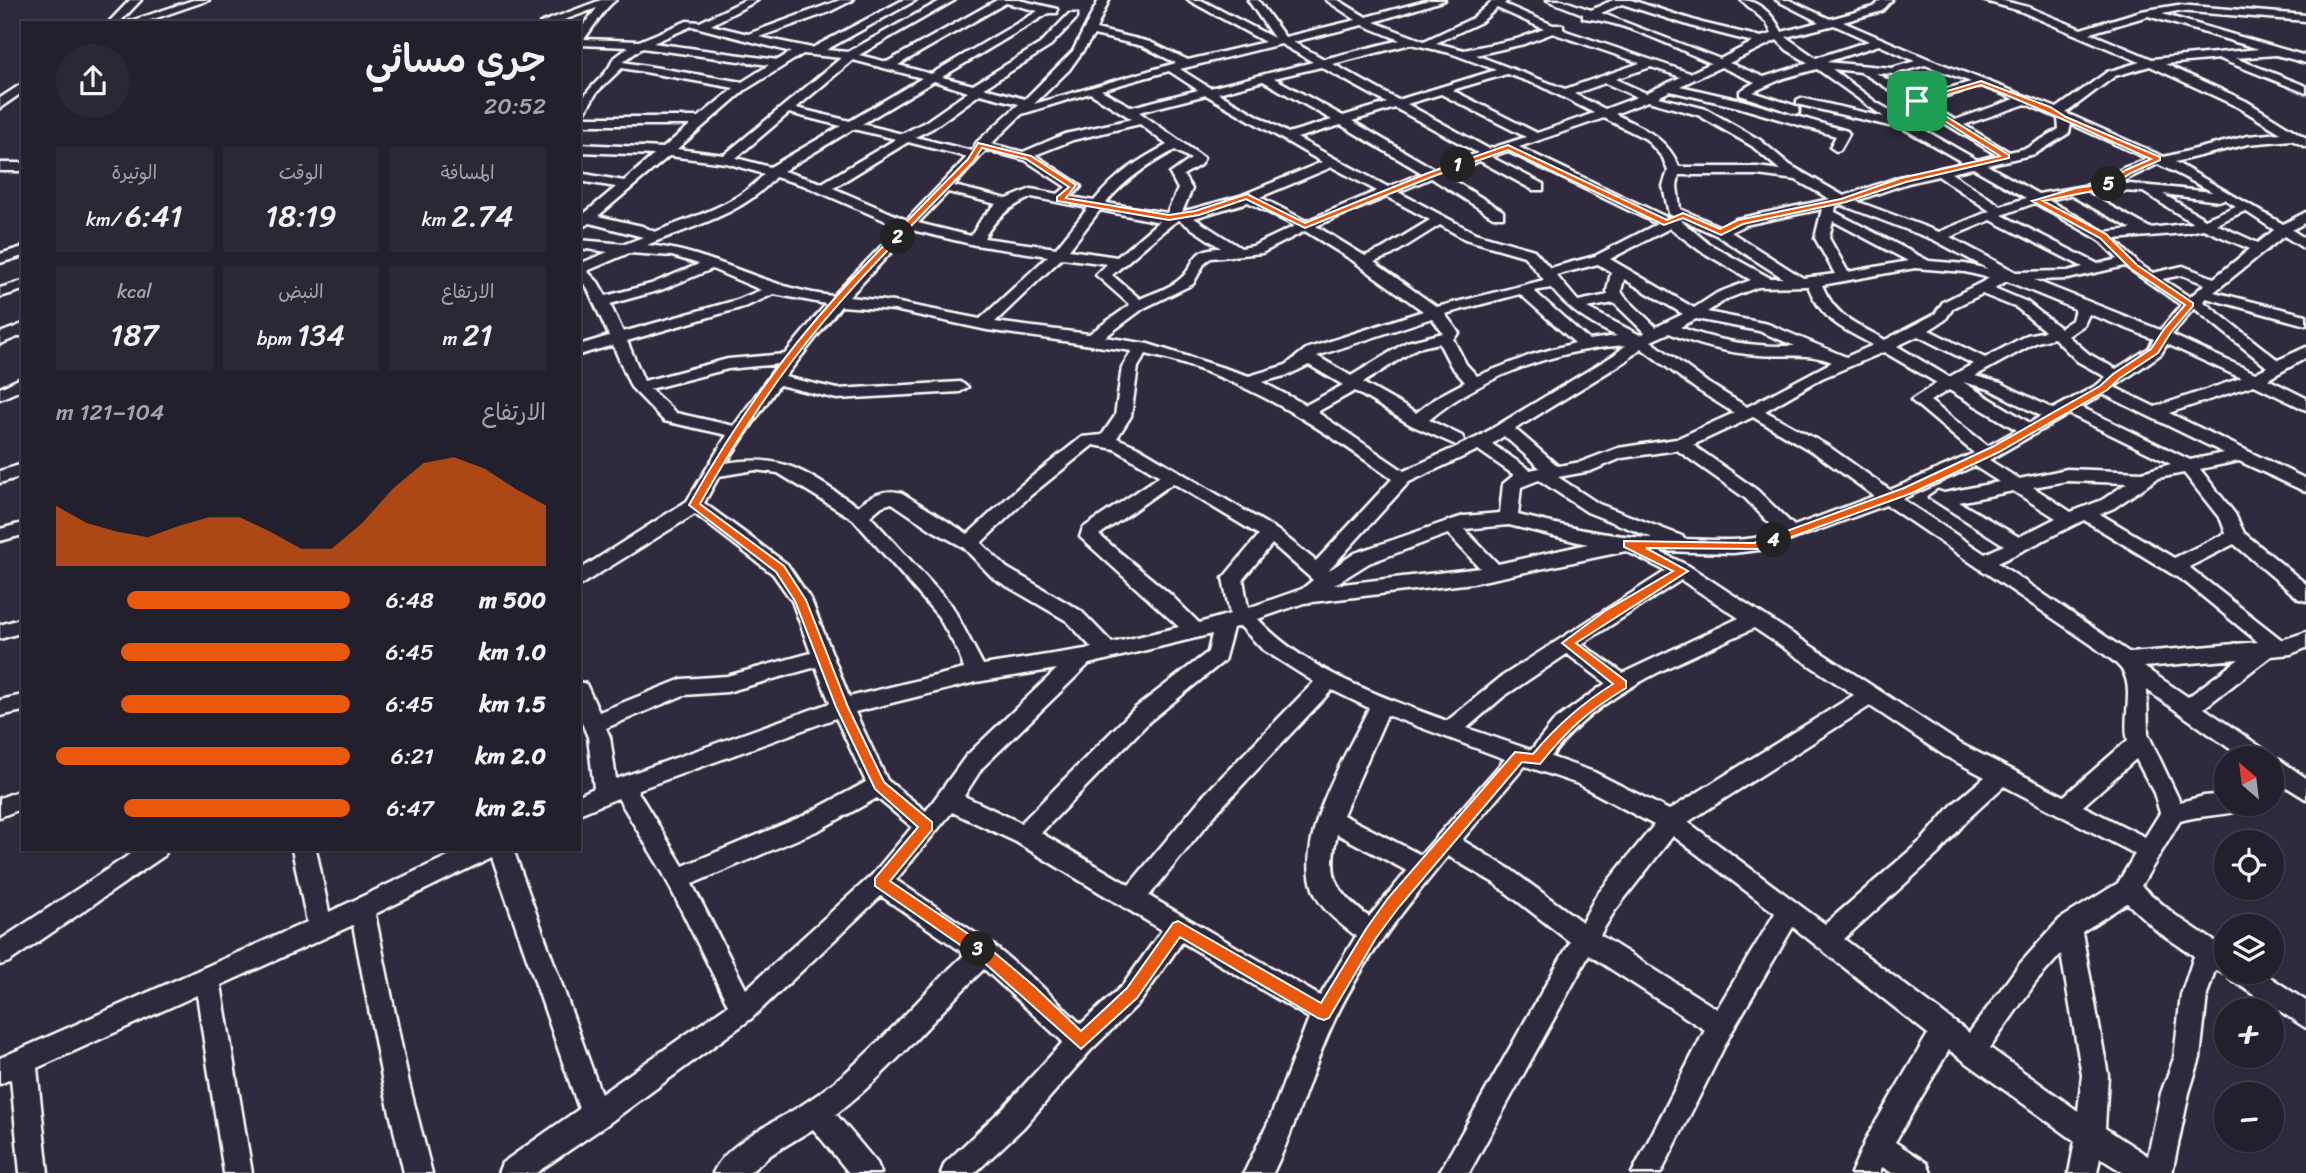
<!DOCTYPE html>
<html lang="ar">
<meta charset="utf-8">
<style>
:root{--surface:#23202e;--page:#2b2836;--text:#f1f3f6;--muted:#a3a3aa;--line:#403e4a;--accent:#ea580c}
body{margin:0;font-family:Sriracha,"Playpen Sans Arabic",sans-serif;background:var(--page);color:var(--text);direction:rtl;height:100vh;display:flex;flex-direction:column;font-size:26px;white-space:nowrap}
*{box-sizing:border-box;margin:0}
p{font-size:23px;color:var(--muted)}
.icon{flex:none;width:38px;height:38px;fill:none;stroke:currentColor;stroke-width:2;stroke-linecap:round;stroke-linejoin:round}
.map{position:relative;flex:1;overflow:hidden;direction:ltr}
.side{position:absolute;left:21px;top:21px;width:560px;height:830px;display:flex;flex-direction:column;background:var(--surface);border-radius:0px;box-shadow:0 2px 5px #0004,0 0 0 2px var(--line);direction:rtl}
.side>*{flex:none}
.needle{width:46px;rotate:332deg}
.fabs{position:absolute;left:2214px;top:746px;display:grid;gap:14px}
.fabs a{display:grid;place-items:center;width:70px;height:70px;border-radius:50%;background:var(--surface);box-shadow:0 2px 5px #0004,0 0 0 2px var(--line);font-size:35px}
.pin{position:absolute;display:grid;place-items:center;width:60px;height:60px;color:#fff;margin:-30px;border-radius:14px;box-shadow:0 4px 10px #0006}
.km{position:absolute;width:35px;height:35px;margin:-18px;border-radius:50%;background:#222;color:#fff;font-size:19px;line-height:35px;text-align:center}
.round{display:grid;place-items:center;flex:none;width:74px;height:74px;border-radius:37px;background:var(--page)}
.summary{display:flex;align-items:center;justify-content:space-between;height:119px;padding:0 35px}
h1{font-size:38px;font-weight:600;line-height:52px}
.figures{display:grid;grid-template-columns:repeat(3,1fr);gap:10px;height:119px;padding:7px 35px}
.figures div{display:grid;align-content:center;border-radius:0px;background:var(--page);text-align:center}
.figures b{font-size:30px;font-weight:600}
.figures small{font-size:19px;font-weight:400}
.figures p{font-size:19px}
.chart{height:196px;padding:14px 35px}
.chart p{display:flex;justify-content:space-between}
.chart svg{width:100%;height:126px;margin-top:7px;fill:var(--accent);opacity:.7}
ul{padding:0 35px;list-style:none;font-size:23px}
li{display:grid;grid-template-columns:112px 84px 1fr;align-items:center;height:52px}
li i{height:18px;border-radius:9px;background:var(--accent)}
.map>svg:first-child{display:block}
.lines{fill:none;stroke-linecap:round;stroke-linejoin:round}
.minor-casing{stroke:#fff;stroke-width:5}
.minor{fill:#2f2a3d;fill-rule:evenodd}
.route{fill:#ea580c;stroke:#fff;stroke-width:2;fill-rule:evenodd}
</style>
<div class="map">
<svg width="2306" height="1173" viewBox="0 0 2306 1173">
<rect width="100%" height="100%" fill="#2f2a3d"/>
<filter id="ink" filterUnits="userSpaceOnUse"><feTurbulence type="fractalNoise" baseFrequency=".0143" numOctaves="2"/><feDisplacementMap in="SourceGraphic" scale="14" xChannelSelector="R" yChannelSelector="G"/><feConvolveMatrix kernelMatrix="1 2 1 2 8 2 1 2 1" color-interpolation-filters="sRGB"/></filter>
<g filter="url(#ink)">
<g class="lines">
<defs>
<path id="minor" d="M130 0H141L119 23H108Z
M193 0H209L142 23H125Z
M601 0H616C605 7 594 27 584 39L639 41 687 21 700 22 745 0H758L711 25 748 34 840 0H853L827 13 759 37 812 48 903 0H916L826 50 848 52 942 0H955L859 55 887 62 997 0H1019L1057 9V13H1049L942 77 973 85 1040 44 1069 14H1077V18L1048 48 984 88 1025 99 1073 51 1099 0H1109L1096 29 1150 42 1188 60 1265 42 1188 0H1201L1274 38 1248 0H1258L1285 37 1356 20 1326 0H1338L1366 17 1429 0H1445L1374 22 1424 41 1473 18 1491 2 1508 0 1504 4 1553 25H1563V29L1566 31 1690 73 1711 63C1671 46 1626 22 1583 18V14L1547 0H1562L1591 10 1613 0H1631L1702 23 1761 37 1772 34 1767 23 1741 0C1759 0 1774 16 1782 32L1819 22 1776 0H1789L1830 19 1874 7 1881 0H1892L1882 11 1843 22 1929 59 2057 108 2107 72 2140 62 2020 11 1982 0H2000L2028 7 2081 29 2141 11 2178 5 2306 15V21L2178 11 2162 14 2306 56V63L2276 55 2235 58 2306 86V93L2220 59 2165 64 2246 101 2306 138V147L2292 140 2248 144 2175 162 2283 224 2306 212V222L2292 230 2306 239V250L2284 236 2214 292 2306 315V325L2206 298 2203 301 2278 360 2306 347V358L2268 379 2306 398V410L2254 385 2169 413 2306 479V492L2239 461 2200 469 2235 514 2244 533 2306 584V601L2299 599 2234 544 2189 567 2282 640 2306 632V648L2291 654 2271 656 2204 708 2268 752 2271 758 2280 760 2306 778V799L2272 778V758H2243L2147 690 2148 734 2180 802 2204 796 2226 794V803H2245L2242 810C2223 816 2200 815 2180 821L2141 886 2175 915 2226 949V971H2261L2306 1001V1028L2230 979 2228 974 2215 970 2207 995 2200 1058 2189 1093 2172 1173H2124L2100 1158 2097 1173H2069L2075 1141 1949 1050 1895 1142 1927 1163 1931 1173H1892L1882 1167 1880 1173H1851L1867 1137 1928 1034 1793 927 1730 1035 1661 1173H1632L1705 1030 1589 955 1469 1173H1439L1570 942 1494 883 1448 856C1406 907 1364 958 1335 1019 1311 1069 1298 1123 1273 1173H1244L1269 1121 1309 1018 1182 942 1141 1001 1090 1051 1023 1128 975 1173H941L945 1163 1003 1108 1063 1042 984 969C934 1017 891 1072 836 1114L877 1163 881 1173H849L813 1129 772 1154 749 1173H713C726 1142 778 1121 805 1103 866 1064 912 1003 965 954L881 896 752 1018 605 1126 536 1173H498L502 1163 579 1109 492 857 375 914 409 1083 432 1173H404L383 1083 353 925 221 985 252 1173H224L197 995 37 1068 48 1173H20L11 1079 0 1084V1058L307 922 292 849H316L329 912 463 849H513L601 1094 728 1005 663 873 618 798 579 814V795L594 788 588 737 579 716V682L586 684 599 712 682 679 727 676 811 653 792 601 773 574 695 514 579 586V570L687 501 727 435 664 421 631 387 613 345 579 355V345L609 336 587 287 579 279V264L608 252 579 248V240L625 244 643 237 590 223 579 229V218L616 187 579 181V173L624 181 654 155 579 152V144L663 148 690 125H579V117H699L734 88 622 68 597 92 583 115 579 116C579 88 606 81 613 59L629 47 579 45V31L597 8 556 23H540ZM1006 3 1038 11 931 74 898 65ZM1622 4 1694 27 1753 42 1720 59 1601 13ZM1497 8 1544 29 1517 39 1464 50 1436 43 1481 22ZM2148 16 2259 49 2152 59 2090 33ZM1363 25 1400 40 1324 59 1293 42ZM1834 25 1869 41 1816 58 1786 37ZM692 26 791 52 778 60 653 43ZM1553 33 1558 35 1640 63 1565 89 1476 55 1524 44ZM1094 35 1142 46 1176 63 1034 104 1069 70ZM1777 40 1787 50 1809 63 1764 77 1729 63ZM1281 44 1313 62 1210 88 1180 69ZM1411 44 1450 53 1496 70 1398 100 1333 64ZM1879 45 1915 61 1892 68 1826 62ZM642 48 769 65 742 82 623 62ZM803 54 841 58 724 155 677 149 745 90ZM853 60 922 78 850 121 796 108ZM1925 65 1971 82 1917 97 1876 73 1893 74ZM2150 66 2238 107 2281 133 2248 136 2164 157 2066 113 2115 76ZM1321 67 1387 103 1343 116 1274 78ZM1651 67 1681 77 1646 93 1615 79ZM1721 67 1755 82 1740 91V95L1795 114 1799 113V107L1753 92 1784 78 1817 69 1884 117 1801 98 1797 100V104L1889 126 1894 123 1964 163 1899 177 1844 196 1790 165 1760 140 1706 109 1658 97 1670 91 1738 107 1836 136 1830 147 1836 151 1840 150 1849 134 1847 131 1745 101 1680 86ZM1832 69 1861 72 1997 155 1977 160 1877 103ZM1169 71 1198 90 1132 107 1101 90ZM1507 74 1541 86 1594 113 1537 133 1452 90ZM934 81 968 92 925 122 902 134 862 124ZM1263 81 1332 120 1288 133 1218 93ZM1605 83 1637 97 1605 109 1574 94ZM1981 86 2015 99 1955 120 1925 102ZM1090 93 1132 119 1065 134 1023 152 991 144 1022 114ZM980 94 1019 104 977 142 972 151 915 137 933 128ZM1441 94 1526 137 1489 149 1407 104ZM1206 95 1322 162 1240 196 1182 212 1192 189 1183 175 1200 165 1204 158 1139 112ZM1648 101 1698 115 1752 146 1780 170 1757 167H1679C1668 138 1641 127 1615 114ZM2026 104 2058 118 2059 129 2027 148 2009 152 1964 125ZM1395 108 1478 153 1434 169 1352 121ZM789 113 841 126 770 167 736 158ZM1604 118 1646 139 1663 158 1668 171 1663 186 1669 214 1716 235 1783 278H1770L1709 244 1678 218H1668L1519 147ZM1140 124 1167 145C1138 160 1114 176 1094 201L1071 197 1081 187 1079 184 1035 155 1073 140ZM2071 124 2148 159 2123 168 2100 183 2038 194 1987 165 2035 154 2069 133ZM1341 125 1422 173 1388 187 1297 138ZM853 129 896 139 822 183 783 171ZM908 142 967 157 907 220 833 188ZM986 150 1025 160 1066 187 1058 194 1031 189 1007 199 954 186ZM1175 150 1191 159 1170 174 1178 189 1167 213 1106 203C1124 180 1149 164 1175 150ZM1507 151 1657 224 1595 256 1550 268 1534 250 1475 233 1398 192 1431 178 1493 217H1503V211L1443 174 1480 161 1533 190H1543V184L1491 157ZM669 156 726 163 764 174C738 205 691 217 655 232L642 226 598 216ZM2158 164 2213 192 2119 183ZM1332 167 1377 191 1306 221 1260 197ZM1973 168 2026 198 2001 206 1951 173ZM1679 175H1757L1796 180 1830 199 1736 219 1721 227 1680 209 1677 186ZM1938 176 1990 211 1939 232 1856 201 1908 183ZM775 177 803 185 900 227 833 296C768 290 713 251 647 245 690 227 745 214 775 177ZM2117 191 2143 192 2193 223 2150 228 2085 192ZM948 192 996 204 982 218 971 236 918 223ZM2163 194 2219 201 2224 199 2236 206 2205 219ZM2070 195 2132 229 2105 232 2048 200ZM1032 197 1088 208 1056 248 984 238C997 216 1010 207 1032 197ZM1387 197 1430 220 1382 249 1365 256 1316 226ZM1248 202 1295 226 1253 246 1241 248 1194 218ZM2035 203 2098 239 2118 259 2098 264 2002 215ZM1842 205 1934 240 1988 269 1965 264 1929 261 1835 212 1836 206ZM1822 209 1815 238 1835 274 1803 278 1731 232 1745 225ZM1100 210 1155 221H1159L1117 257 1069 250ZM2245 211 2274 230 2258 243 2216 224ZM1179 220 1221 248C1188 248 1197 266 1180 279 1170 288 1153 293 1140 299L1112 275C1122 267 1172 222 1179 220ZM1991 220 2083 267 2068 271 2016 272 1950 237ZM1833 221 1908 261 1848 272 1829 238ZM1440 225 1465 239 1524 256 1544 280 1437 307 1374 262 1392 255ZM1670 228 1699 250 1751 280 1717 293 1694 308 1610 259ZM2203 229 2250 249 2214 278 2183 266 2153 273 2139 264 2114 239 2185 233ZM912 230 975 245 1048 256 980 319 894 302 849 297ZM1305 231 1352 260 1423 311 1306 349 1286 365 1249 376 1148 344 1105 337 1144 308 1193 284 1205 262 1211 258 1262 253ZM629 253 672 256 699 264 651 284 606 296 598 282 587 271ZM1062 258 1107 264 1096 275 1130 305 1089 334 995 322ZM1598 264 1611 272 1607 291 1608 295 1578 301 1556 275ZM2125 266 2181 305 2160 330 2034 280 2068 279ZM1915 268 1965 272 1990 278 1943 302 1935 314 1885 340C1856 323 1836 318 1822 285ZM712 269 761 290 737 300 623 332 610 304 661 290ZM2182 275 2205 284 2190 297 2162 279ZM1624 279 1683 314 1656 327 1624 296 1621 291ZM2007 281 2075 309 2072 320 2060 328 2027 302 1994 288ZM1808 286C1822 321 1842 328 1873 345L1846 357 1768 324 1707 312 1727 299 1758 287ZM1551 288C1570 311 1590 324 1617 336L1589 340 1534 291ZM774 294 826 304 785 354 728 359 644 381 627 341 747 306ZM1520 294 1575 343 1531 355 1477 376 1466 364 1453 339 1459 333 1445 314ZM1982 294 2017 308 2045 331 2027 335 1985 358 1929 330 1945 320 1953 308ZM1614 303 1645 333 1640 335 1587 308ZM841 306 894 310 987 330 1132 351 1122 367 1115 416 1102 435 1082 437 1019 487 968 534 902 493C885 488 871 495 858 506 807 475 789 453 726 463L779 385 837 399 960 392 968 387 960 382 837 389 785 377ZM2194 308 2267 367 2255 373 2172 335ZM2089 314 2154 339 2149 348 2116 369 2089 354 2068 336 2084 325ZM1432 318 1443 333 1407 342 1351 376 1317 356ZM1696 319 1759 331 1795 346C1755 347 1718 342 1680 327ZM1669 333C1697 345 1727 353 1758 355 1784 357 1808 352 1832 362L1747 407 1708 383 1651 341ZM1918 336 1973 364 1949 377 1897 346ZM2054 338 2077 361 2106 377 2097 385 2053 409 2001 383 1975 376 2037 342ZM1439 343 1451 366 1465 382 1437 397 1416 413 1363 383 1417 348ZM2167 344 2241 378 2155 407 2114 387 2161 354ZM1626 345 1614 355 1478 437 1404 471 1317 412 1355 391 1411 425 1456 445 1464 440 1462 436 1429 420C1482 375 1557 350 1626 345ZM1641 348 1696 389 1734 413 1676 439 1618 448 1581 462 1558 466 1515 429 1626 361ZM1884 352 1937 383 1911 400 1974 453 1890 490 1828 446 1765 411 1822 378ZM1146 354C1243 376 1312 422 1392 479L1316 561 1277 530 1138 447 1117 438 1131 416 1138 367ZM778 364 734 426 676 413 650 389 728 369ZM1309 365 1343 385 1306 405 1262 382 1288 375ZM1963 382 1989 389 2041 416 2030 423ZM1949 390 2017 430 1988 446 1930 401ZM2103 394 2224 453 2190 460 2081 407ZM2069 414 2171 464 2142 472 2067 469 2019 479 1989 460ZM1753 417 1816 454 1874 496 1794 526 1757 490 1693 445ZM1504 436 1540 468 1530 470 1492 444ZM1093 445 1115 449 1160 476 1083 528 1080 537 1179 627 1112 643 1081 611 1007 568 981 543 1031 495ZM1478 450 1514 475 1503 484 1500 513 1464 516 1445 522 1355 553 1328 571 1409 482ZM1677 450 1745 498 1778 532C1748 543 1716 540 1684 539L1682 536 1599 504 1558 477 1591 471 1622 458ZM1974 466 1999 482 1944 493 1938 491 1929 497 2004 545 1985 554 1902 499ZM755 470 778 473 853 519 938 616 959 653 964 669 849 697 811 600 787 564 704 503 719 476ZM2184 473 2221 520 2226 533 2174 558 2100 514 2114 508 2158 478ZM1539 480 1587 512 1653 538C1607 537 1563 526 1518 515L1521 487ZM2067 481 2127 483 2102 500 2071 512 2033 487ZM1173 483 1259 535 1223 578 1230 614 1199 623 1171 595 1099 535ZM2013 491 2056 518 2019 537 1959 502ZM892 503 932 530 963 547 993 578 1067 621 1092 648 983 665 952 606 870 516 882 506ZM1886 505 2092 645C2101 653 2115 660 2122 670 2135 689 2122 719 2128 740L2064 796 1961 744 1689 566 1658 551 1733 553 1767 549ZM2084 520 2185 582 2258 642 2130 653 1998 563ZM1509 525 1578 542 1588 544 1498 564 1464 529ZM1448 534 1480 568 1334 585 1369 563ZM1272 544 1313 580 1302 589 1248 608 1243 579ZM1626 551 1666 571 1501 677 1447 721C1381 696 1307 672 1258 619L1304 603 1473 583ZM1681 580 1739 618 1623 673 1582 644ZM1240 626 1262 649 1314 682 1203 796 1129 885 1041 833 1150 721 1224 661 1233 628ZM1754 628 1854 695 1669 810 1594 772 1551 757C1599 690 1682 662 1754 628ZM1212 634 1208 652 1134 709 1021 823 964 796 982 768 1089 664ZM1567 654 1606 683 1555 720 1531 750 1467 728 1503 697ZM2239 659 2188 697 2144 667ZM816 667 830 703 616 779 610 737 606 728 684 695 727 692ZM1057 669 966 756 926 811 887 780 855 712 976 682ZM1332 690 1369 708C1346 755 1295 836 1313 889 1320 909 1339 923 1356 936L1320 996 1149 896 1219 810ZM1870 706 1945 756 1985 777 1953 804 1922 840 1825 924 1688 822ZM1387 715 1505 759 1421 855 1343 815ZM836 718 866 782 803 816 683 866 637 790ZM2136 759 2154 793 2160 813 2145 837 2083 806ZM1525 766 1578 784 1654 825 1596 896 1582 922 1510 869 1462 840ZM2004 786 2135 854 2118 883 2060 919 2018 966 1969 1033 1844 939 1938 854 1969 818ZM877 798 912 827 872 875 746 989 692 884 819 830ZM952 812 1016 842 1162 930 1123 985 1081 1024 1038 983 993 945 896 880ZM1337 834 1407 871 1369 917C1335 891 1327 876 1337 834ZM1673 836 1775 913 1717 1009 1600 935 1614 912ZM2127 903 2157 931 2194 956 2181 995 2174 1058 2161 1093 2148 1156 2105 1128 2108 1075 2082 932ZM2061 954 2082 1075 2078 1111 1990 1048 2036 982Z
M23 83V92L0 108V98Z
M0 163H23V171H0Z
M23 247V256L0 263V254Z
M23 281V290L0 297V288Z
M23 324V335L0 344V333Z
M23 377V389L0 399V388Z
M23 464V476L0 483V471Z
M23 523V535L0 541V529Z
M23 618V632L0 639V625Z
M23 695V711L0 716V700Z
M23 789V808L0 817V798Z
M138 849H168L164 856 9 962 0 965V940Z"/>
</defs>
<use href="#minor" class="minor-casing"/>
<use href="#minor" class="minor"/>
</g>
</g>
<path class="route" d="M1981 81 2050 107 2066 117 2160 157V160L2131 173 2108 188 2043 201 2106 234 2137 265 2193 303V306L2171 332 2158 353 2120 378 2107 390 1999 452 1912 493 1758 549 1646 548 1688 571 1576 643 1626 681V688C1588 711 1568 729 1540 764L1522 762 1399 907 1376 938 1329 1018 1324 1020 1318 1018 1180 937 1137 998 1081 1049 979 958 875 886V878L918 827 875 789 836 707 795 601 776 572 689 505C730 432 778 361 834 299 877 251 923 205 968 159L978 143 1031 156 1076 185 1066 198 1169 215 1195 211 1247 194 1305 223 1428 173 1508 145 1667 220 1683 213 1720 229 1738 220 1841 199 1901 178 2000 156 1913 101ZM1981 85C2039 107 2094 134 2151 159L2126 170 2103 184 2076 188 2032 201 2100 238 2131 269 2185 305 2164 329 2151 349 2113 374 2100 386 1992 447 1904 488 1754 543 1624 541V547L1673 571 1605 611 1562 643 1613 684C1581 704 1557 725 1533 754L1515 752 1388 898 1366 929 1321 1003 1178 921 1173 923 1127 988 1081 1031 1034 986 989 948 890 881 932 830V822L884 782 848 707 806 600 784 566 700 504C728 454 759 405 793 360 846 289 912 226 973 162L982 148 1026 159 1069 187 1057 197V201L1169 220 1199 215 1246 199 1305 228 1434 176 1508 150 1664 225 1683 218 1721 235 1743 224 1846 202 1906 182 2009 158V155L1923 102Z"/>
</svg>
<div class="fabs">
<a><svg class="needle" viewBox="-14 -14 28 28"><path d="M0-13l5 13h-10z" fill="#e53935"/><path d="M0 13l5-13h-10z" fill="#a3a3aa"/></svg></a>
<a><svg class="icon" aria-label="locate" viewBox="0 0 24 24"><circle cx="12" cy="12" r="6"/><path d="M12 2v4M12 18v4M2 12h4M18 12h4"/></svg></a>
<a><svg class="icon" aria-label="layers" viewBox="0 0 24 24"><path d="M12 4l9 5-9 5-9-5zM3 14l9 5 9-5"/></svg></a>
<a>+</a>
<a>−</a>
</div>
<div class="pin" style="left:1917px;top:101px;background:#1e9e55"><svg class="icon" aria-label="arrive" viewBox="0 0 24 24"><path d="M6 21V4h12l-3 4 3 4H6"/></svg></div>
<b class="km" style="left:1458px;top:165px">1</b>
<b class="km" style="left:898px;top:237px">2</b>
<b class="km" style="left:978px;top:949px">3</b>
<b class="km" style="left:1774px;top:540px">4</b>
<b class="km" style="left:2109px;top:184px">5</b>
<section class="side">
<div class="summary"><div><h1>جري مسائي</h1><p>20:52</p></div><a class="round"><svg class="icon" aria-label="share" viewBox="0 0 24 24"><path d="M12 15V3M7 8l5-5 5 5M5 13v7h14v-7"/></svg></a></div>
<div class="figures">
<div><p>المسافة</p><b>2.74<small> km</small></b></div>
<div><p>الوقت</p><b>18:19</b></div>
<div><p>الوتيرة</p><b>6:41<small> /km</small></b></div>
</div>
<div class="figures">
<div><p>الارتفاع</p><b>21<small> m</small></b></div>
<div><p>النبض</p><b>134<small> bpm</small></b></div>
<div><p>kcal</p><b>187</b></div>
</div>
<div class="chart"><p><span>الارتفاع</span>104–121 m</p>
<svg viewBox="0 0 160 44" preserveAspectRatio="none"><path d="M0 44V23L10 29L20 32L30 34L40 30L50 27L60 27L70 32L80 38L90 38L100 29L110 17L120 8L130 6L140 10L150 17L160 23V44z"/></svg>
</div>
<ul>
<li><b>500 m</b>6:48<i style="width:76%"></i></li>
<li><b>1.0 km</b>6:45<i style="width:78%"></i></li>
<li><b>1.5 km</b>6:45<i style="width:78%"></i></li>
<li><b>2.0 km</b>6:21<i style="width:100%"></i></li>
<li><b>2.5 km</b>6:47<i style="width:77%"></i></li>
</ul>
</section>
</div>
